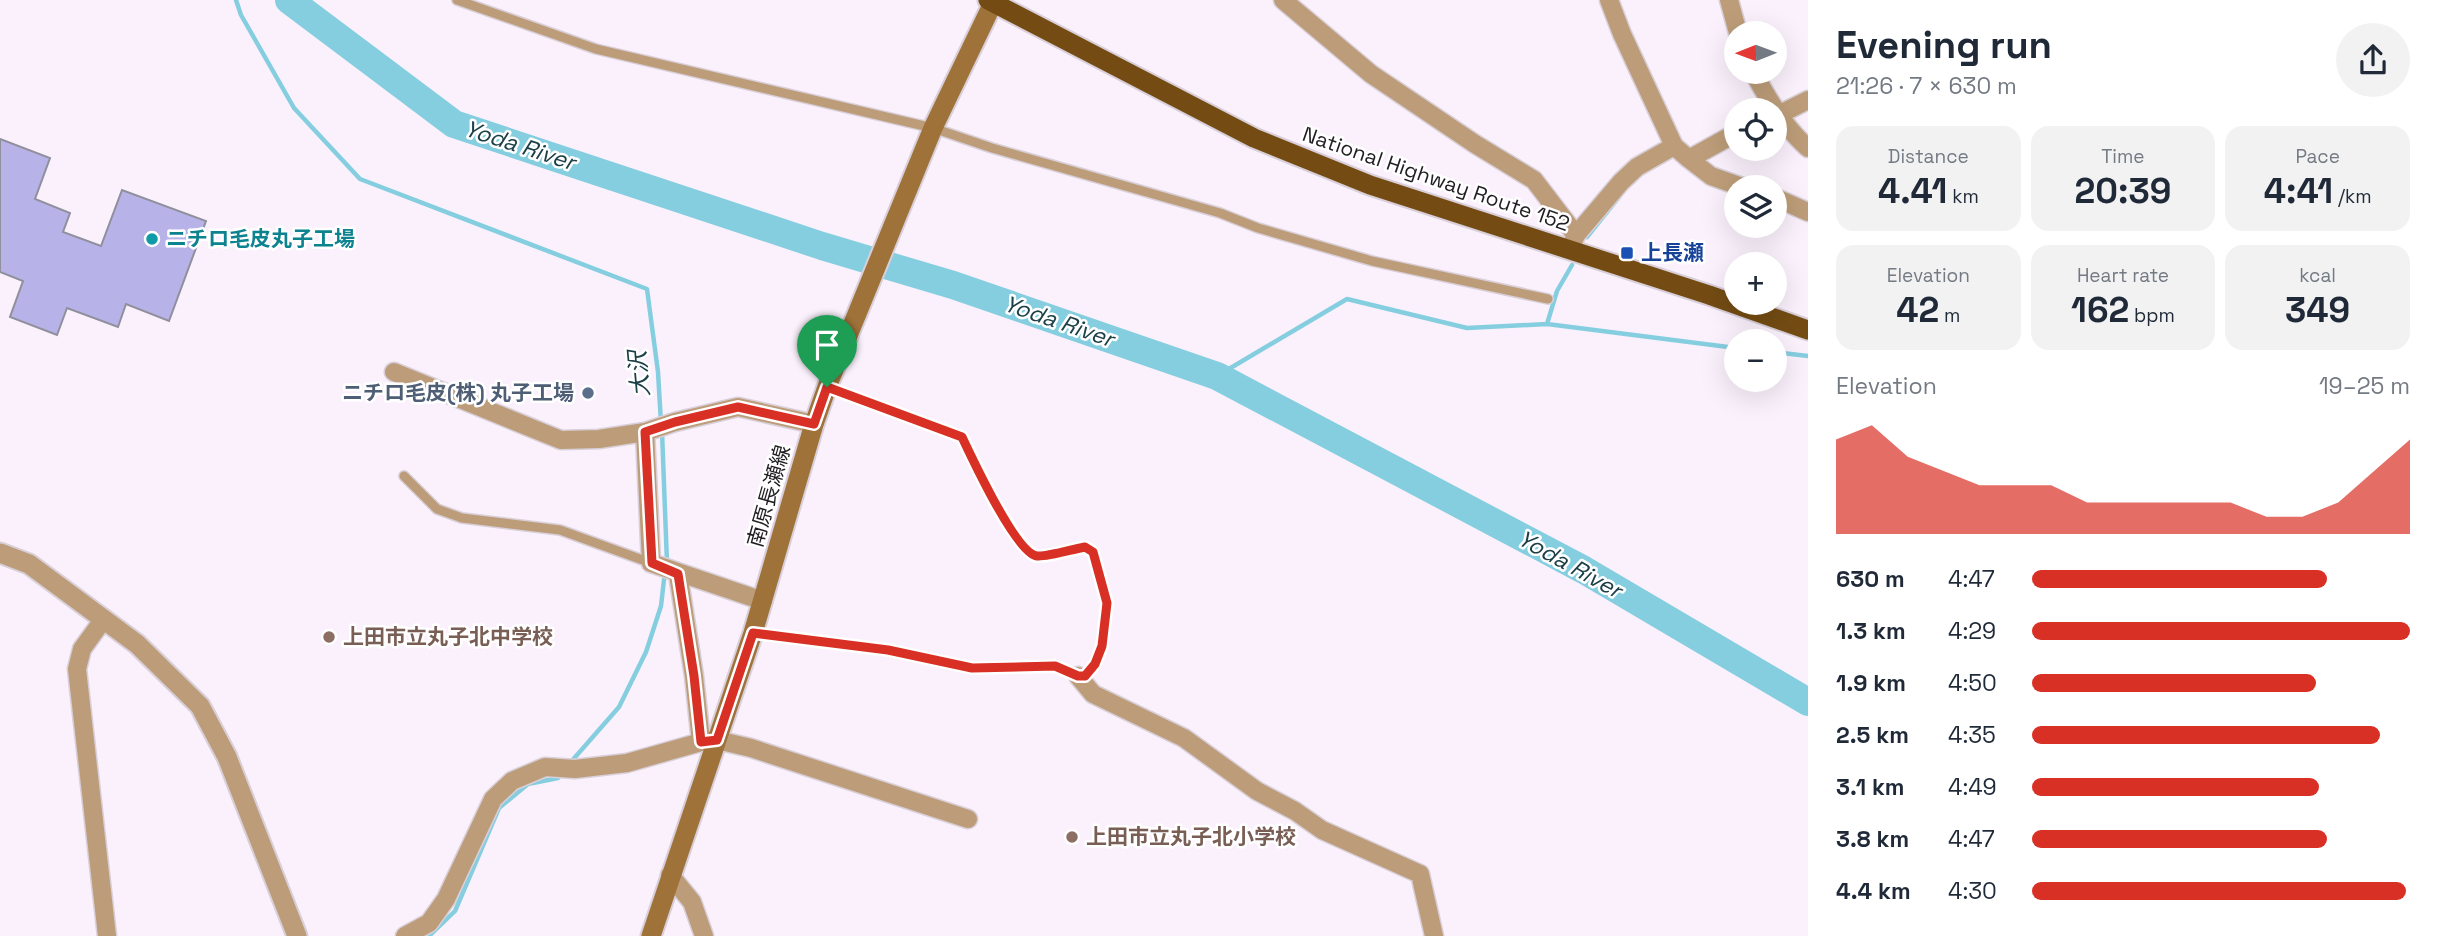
<!DOCTYPE html>
<meta charset="utf-8">
<style>
:root{--surface:#fff;--page:#f2f2f3;--text:#1f2937;--muted:#747a83;--accent:#d93025}
body{margin:0;font-family:"Space Grotesk","Noto Sans JP",sans-serif;background:var(--page);color:var(--text);height:100vh;display:flex;flex-direction:column;font-size:26px;white-space:nowrap}
*{box-sizing:border-box;margin:0}
p{font-size:23px;color:var(--muted)}
.icon{flex:none;width:38px;height:38px;fill:none;stroke:currentColor;stroke-width:2;stroke-linecap:round;stroke-linejoin:round}
.map{position:relative;flex:1;overflow:hidden}
.details{display:flex;flex-direction:column;background:var(--surface);width:630px}
.details>*{flex:none}
.needle{width:46px;rotate:269deg}
.buttons{position:absolute;left:1724px;top:21px;display:grid;gap:14px}
.buttons a{display:grid;place-items:center;width:63px;height:63px;border-radius:50%;background:var(--surface);box-shadow:0 7px 28px #0002;font-size:35px}
.pin{position:absolute;display:grid;place-items:center;width:60px;height:60px;color:#fff;margin:-72px -30px;border-radius:50% 50% 50% 0;rotate:-45deg;box-shadow:0 0 7px #0007}
.pin .icon{rotate:45deg}
.round{display:grid;place-items:center;flex:none;width:74px;height:74px;border-radius:37px;background:var(--page)}
.overview{display:flex;align-items:center;justify-content:space-between;height:119px;padding:0 28px}
h1{font-size:38px;font-weight:600;line-height:52px}
.figures{display:grid;grid-template-columns:repeat(3,1fr);gap:10px;height:119px;padding:7px 28px}
.figures div{display:grid;align-content:center;border-radius:18px;background:var(--page);text-align:center}
.figures b{font-size:35px;font-weight:600}
.figures small{font-size:19px;font-weight:400}
.figures p{font-size:19px}
.chart{height:196px;padding:14px 28px}
.chart p{display:flex;justify-content:space-between}
.chart svg{width:100%;height:126px;margin-top:7px;fill:var(--accent);opacity:.7}
ul{padding:0 28px;list-style:none;font-size:23px}
li{display:grid;grid-template-columns:112px 84px 1fr;align-items:center;height:52px}
li i{height:18px;border-radius:9px;background:var(--accent)}
main{display:flex;flex:1;min-height:0}
.map>svg:first-child{display:block}
.lines{fill:none;stroke-linecap:round;stroke-linejoin:round}
.stream{stroke:#85cee0;stroke-width:4.5}
.river{stroke:#85cee0;stroke-width:28}
.building{fill:#b7b2e8;stroke:#908f9c;stroke-width:2}
.service-casing{stroke:#d8cfd9;stroke-width:12}
.minor-casing{stroke:#d8cfd9;stroke-width:21}
.tertiary-casing{stroke:#d8cfd9;stroke-width:23}
.secondary-casing{stroke:#d8cfd9;stroke-width:23}
.trunk-casing{stroke:#d8cfd9;stroke-width:23}
.service{stroke:#bd9d79;stroke-width:9}
.minor{stroke:#bd9d79;stroke-width:18}
.tertiary{stroke:#bd9d79;stroke-width:19}
.secondary{stroke:#9f723a;stroke-width:19}
.trunk{stroke:#744c13;stroke-width:19}
.route-casing{stroke:#fff;stroke-width:14}
.route{stroke:#d93025;stroke-width:9}
.culture-dot{fill:#0f9aa8;stroke:#fff;stroke-width:2.5}
.transit-dot{fill:#1a4fb4;stroke:#fff;stroke-width:2.5}
.service-dot{fill:#5c6f8a;stroke:#fff;stroke-width:2.5}
.education-dot{fill:#8d6e63;stroke:#fff;stroke-width:2.5}
.labels{text-anchor:middle;stroke-width:5;stroke-linejoin:round;paint-order:stroke}
.street-label{font-size:21px;fill:#211e22;stroke:#fff}
.culture-label{font-size:21px;font-weight:bold;fill:#0d838f;stroke:#fff;text-anchor:start}
.transit-label{font-size:21px;font-weight:bold;fill:#164399;stroke:#fff;text-anchor:start}
.service-label{font-size:21px;font-weight:bold;fill:#4e5e75;stroke:#fff;text-anchor:end}
.education-label{font-size:21px;font-weight:bold;fill:#785e54;stroke:#fff;text-anchor:start}
.water-label{font-size:23px;font-style:italic;fill:#1d4048;stroke:#fff}
</style>
<main>
<div class="map">
<svg width="1808" height="936" viewBox="0 0 1808 936">
<rect width="100%" height="100%" fill="#fbf1fc"/>
<g class="lines">
<path class="stream" d="M236 0 241 15 294 108 360 179 647 289 658 372 661 423
M1587 237 1619 197
M1547 324 1557 291 1572 265
M1774 352 1808 356
M1217 376 1347 299 1467 328 1547 324 1736 348
M662 431 667 563
M570 763 619 707 646 652 661 606 665 571
M429 936 455 911 499 808 528 784 558 778 563 772"/>
<path class="river" d="M289 0 454 124 822 246 953 285 1217 376 1584 570 1808 702"/>
</g>
<path class="building" d="M0 139 50 158 35 199 70 213 63 232 101 246 122 190 206 221 169 321 126 304 118 327 67 308 57 335 10 317 23 281 0 272Z"/>
<g class="lines">
<defs>
<path id="service" d="M457 0 596 49 933 128 992 148 1220 213 1258 228 1372 261 1548 299
M404 476 437 509 462 518 560 530 651 563
M753 633 888 650 972 668 1055 665 1078 676H1085L1095 664 1102 646 1107 603 1093 552 1085 547C1073 549 1048 557 1037 556 1016 553 972 458 962 437L827 387"/>
<path id="minor" d="M1283 0 1371 74 1475 144 1534 180 1576 235
M1609 0 1622 34 1674 146 1689 159 1736 133
M1729 0 1738 33
M1753 72C1769 100 1783 126 1808 148
M1774 117 1808 100
M1689 159 1711 176 1742 187
M1774 197 1808 212
M1572 244 1576 235 1621 182 1637 167 1674 146
M394 372 561 440 599 439 645 432 675 422 738 407 814 424
M645 432 651 563 763 601
M678 574 694 676 701 742
M103 620 82 649 77 669 107 936
M1078 676 1093 694 1184 738 1257 791 1295 811 1322 830 1420 874 1434 936
M670 875 692 902 704 936
M405 936 429 923 446 899 493 799 512 781 545 767 575 769 627 763 701 742 717 740 751 748 968 819"/>
<path id="tertiary" d="M0 553 29 564 137 644 200 706 227 757 297 936"/>
<path id="secondary" d="M651 936 753 633 814 424 827 387 933 128 993 3"/>
<path id="trunk" d="M988 0 1254 138 1370 185 1709 295 1808 330"/>
</defs>
<use href="#service" class="service-casing"/>
<use href="#minor" class="minor-casing"/>
<use href="#tertiary" class="tertiary-casing"/>
<use href="#secondary" class="secondary-casing"/>
<use href="#trunk" class="trunk-casing"/>
<use href="#service" class="service"/>
<use href="#minor" class="minor"/>
<use href="#tertiary" class="tertiary"/>
<use href="#secondary" class="secondary"/>
<use href="#trunk" class="trunk"/>
</g>
<g class="lines">
<defs>
<path id="route" d="M827 387 962 437C972 458 1016 553 1037 556 1048 557 1073 549 1085 547L1093 552 1107 603 1102 646 1095 664 1085 676H1078L1055 666 972 668 888 650 753 633 717 740 701 742 694 676 678 574 652 563 645 432 675 422 738 407 814 424Z"/>
</defs>
<use href="#route" class="route-casing"/>
<use href="#route" class="route"/>
</g>
<circle class="culture-dot" cx="152" cy="239" r="7"/>
<rect class="transit-dot" x="1620" y="246" width="14" height="14" rx="3.5"/>
<circle class="service-dot" cx="588" cy="393" r="7"/>
<g class="education-dot">
<circle cx="329" cy="637" r="7"/>
<circle cx="1072" cy="837" r="7"/>
</g>
<g class="labels">
<g class="street-label">
<text transform="translate(1436 179) rotate(19)" y="7">National Highway Route 152</text>
<text transform="translate(769 496) rotate(-74)" y="7">南原長瀬線</text>
</g>
<g class="culture-label">
<text x="166" y="246">ニチロ毛皮丸子工場</text>
</g>
<g class="transit-label">
<text x="1641" y="260">上長瀬</text>
</g>
<g class="service-label">
<text x="574" y="400">ニチロ毛皮(株) 丸子工場</text>
</g>
<g class="education-label">
<text x="343" y="644">上田市立丸子北中学校</text>
<text x="1086" y="844">上田市立丸子北小学校</text>
</g>
<g class="water-label">
<text transform="translate(520 145) rotate(18)" y="8">Yoda River</text>
<text transform="translate(1059 321) rotate(19)" y="8">Yoda River</text>
<text transform="translate(639 374) rotate(-95)" y="8">大沢</text>
<text transform="translate(1570 564) rotate(29)" y="8">Yoda River</text>
</g>
</g>
</svg>
<div class="buttons">
<a><svg class="needle" viewBox="-14 -14 28 28"><path d="M0-13l5 13h-10z" fill="#e53935"/><path d="M0 13l5-13h-10z" fill="#747a83"/></svg></a>
<a><svg class="icon" aria-label="locate" viewBox="0 0 24 24"><circle cx="12" cy="12" r="6"/><path d="M12 2v4M12 18v4M2 12h4M18 12h4"/></svg></a>
<a><svg class="icon" aria-label="layers" viewBox="0 0 24 24"><path d="M12 4l9 5-9 5-9-5zM3 14l9 5 9-5"/></svg></a>
<a>+</a>
<a>−</a>
</div>
<div class="pin" style="left:827px;top:387px;background:#1e9e55"><svg class="icon" aria-label="arrive" viewBox="0 0 24 24"><path d="M6 21V4h12l-3 4 3 4H6"/></svg></div>
</div>
<section class="details">
<div class="overview"><div><h1>Evening run</h1><p>21:26 · 7 × 630 m</p></div><a class="round"><svg class="icon" aria-label="share" viewBox="0 0 24 24"><path d="M12 15V3M7 8l5-5 5 5M5 13v7h14v-7"/></svg></a></div>
<div class="figures">
<div><p>Distance</p><b>4.41<small> km</small></b></div>
<div><p>Time</p><b>20:39</b></div>
<div><p>Pace</p><b>4:41<small> /km</small></b></div>
</div>
<div class="figures">
<div><p>Elevation</p><b>42<small> m</small></b></div>
<div><p>Heart rate</p><b>162<small> bpm</small></b></div>
<div><p>kcal</p><b>349</b></div>
</div>
<div class="chart"><p><span>Elevation</span>19–25 m</p>
<svg viewBox="0 0 160 44" preserveAspectRatio="none"><path d="M0 44V11L10 6L20 17L30 22L40 27L50 27L60 27L70 33L80 33L90 33L100 33L110 33L120 38L130 38L140 33L150 22L160 11V44z"/></svg>
</div>
<ul>
<li><b>630 m</b>4:47<i style="width:78%"></i></li>
<li><b>1.3 km</b>4:29<i style="width:100%"></i></li>
<li><b>1.9 km</b>4:50<i style="width:75%"></i></li>
<li><b>2.5 km</b>4:35<i style="width:92%"></i></li>
<li><b>3.1 km</b>4:49<i style="width:76%"></i></li>
<li><b>3.8 km</b>4:47<i style="width:78%"></i></li>
<li><b>4.4 km</b>4:30<i style="width:99%"></i></li>
</ul>
</section>
</main>
